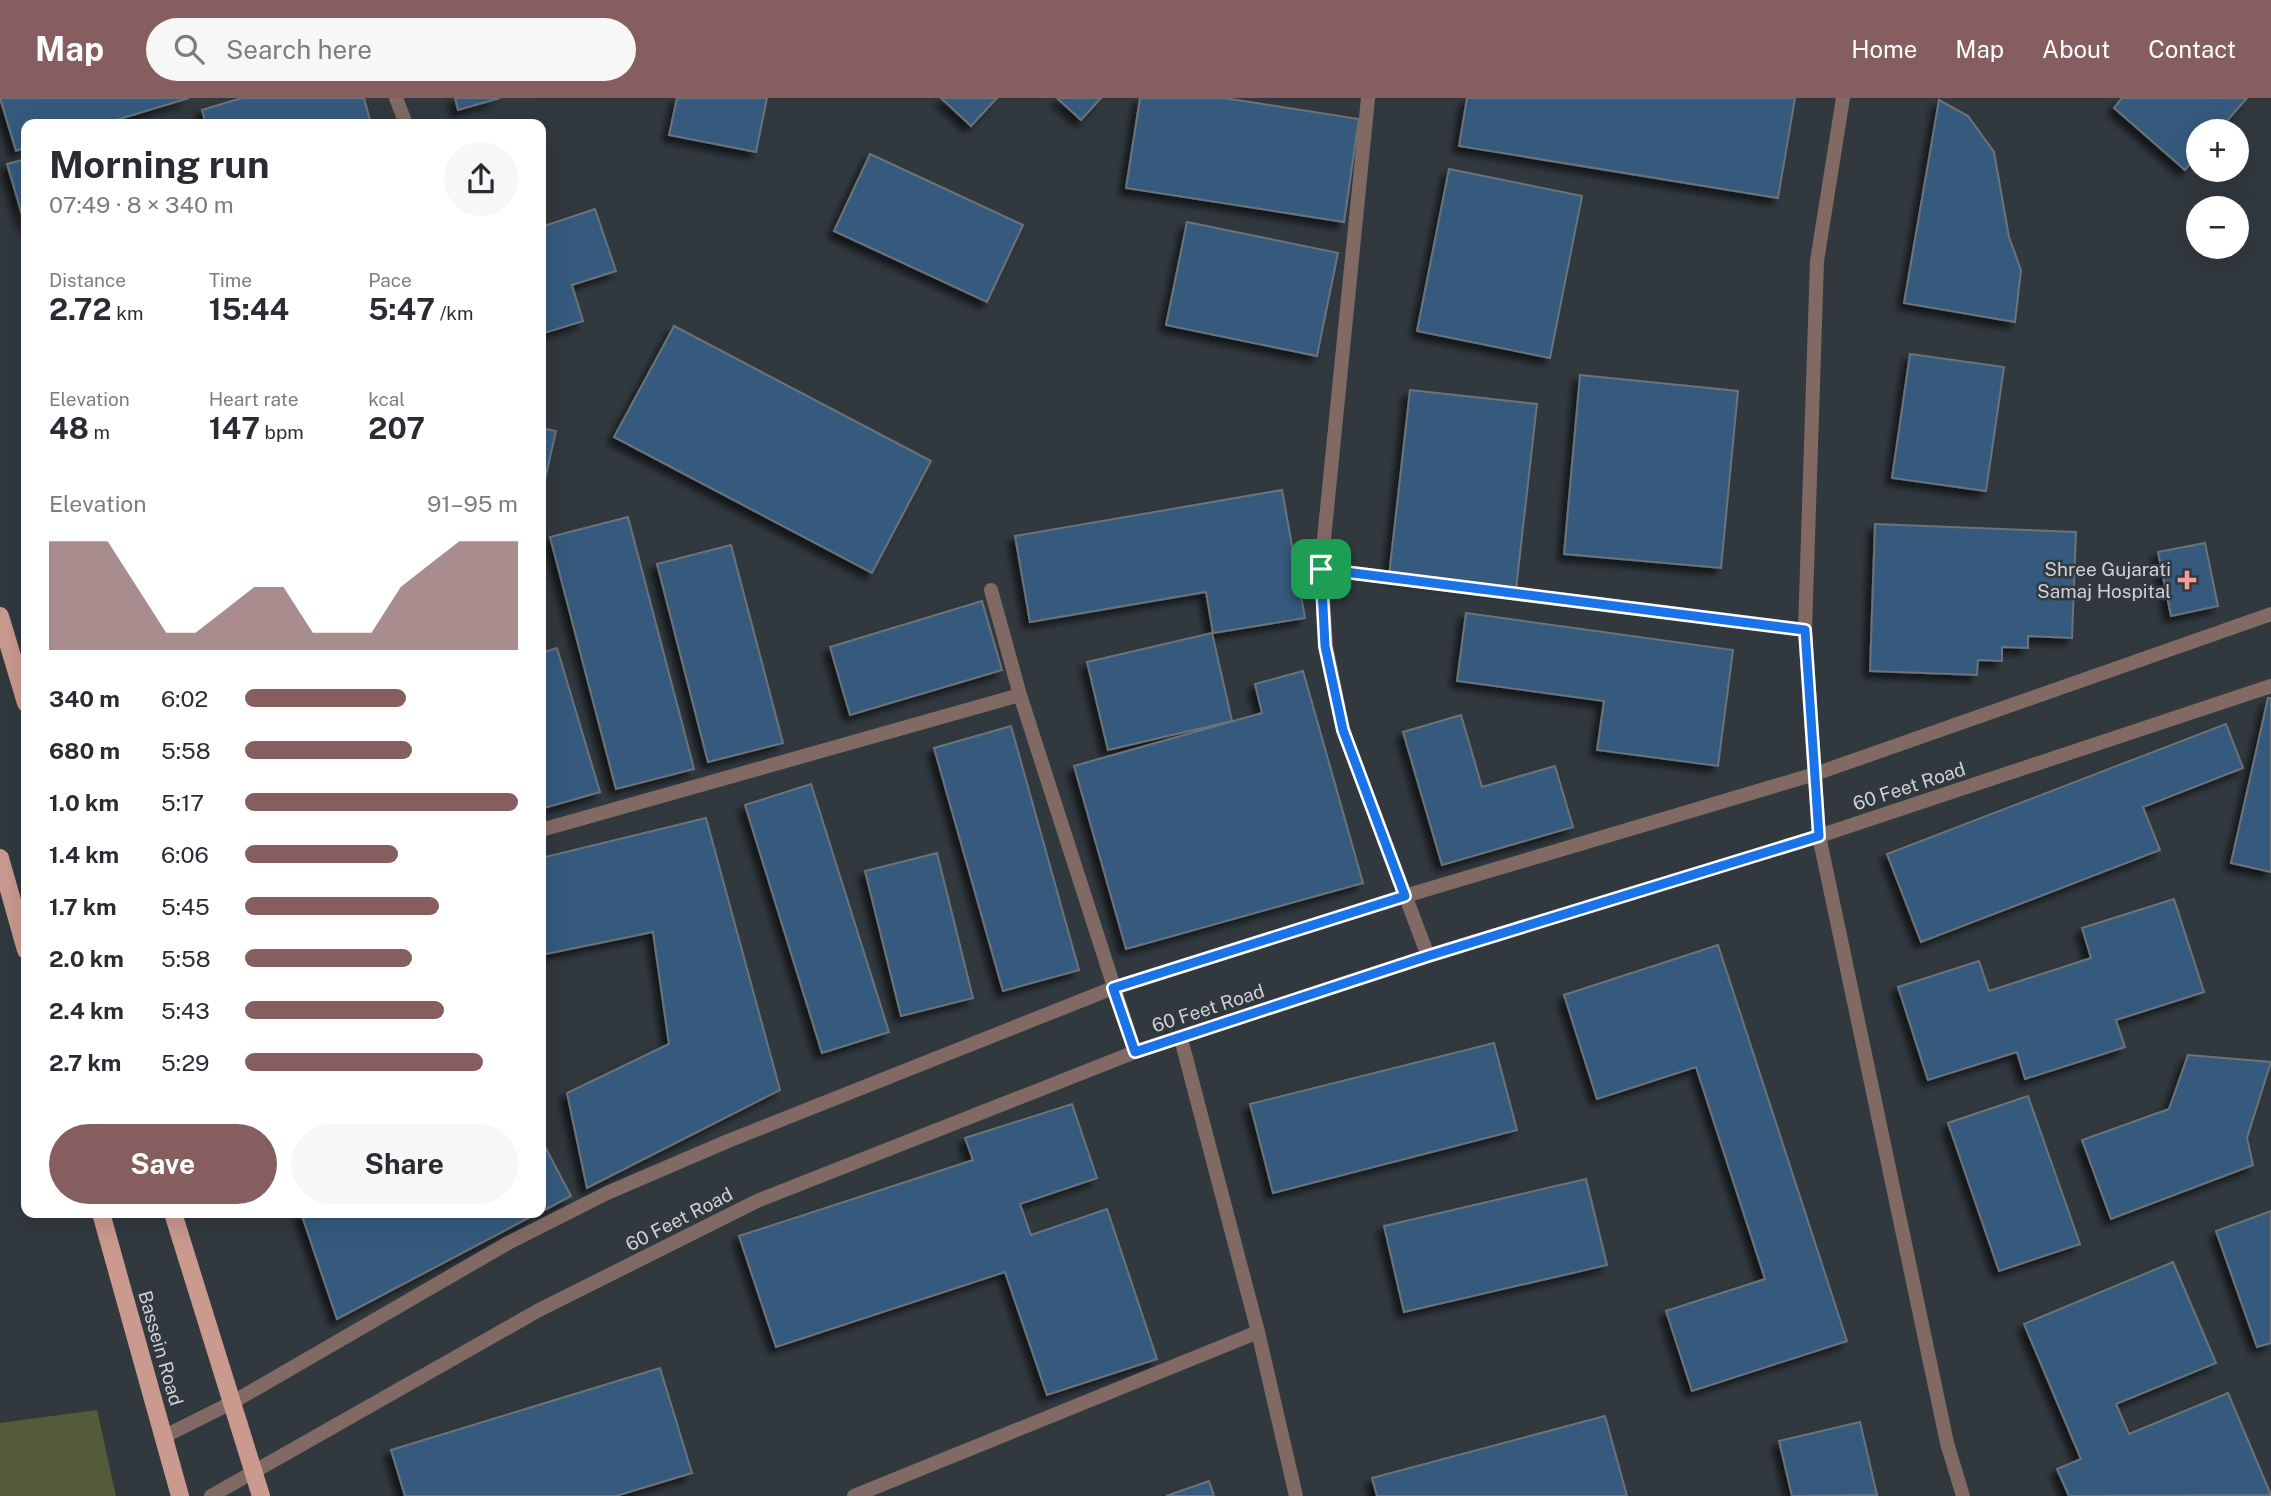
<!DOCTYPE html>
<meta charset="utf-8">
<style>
:root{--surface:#fff;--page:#f7f7f7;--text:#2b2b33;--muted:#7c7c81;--accent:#865e5f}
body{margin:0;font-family:"Public Sans",sans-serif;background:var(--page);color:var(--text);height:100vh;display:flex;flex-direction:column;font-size:26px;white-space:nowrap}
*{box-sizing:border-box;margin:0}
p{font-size:23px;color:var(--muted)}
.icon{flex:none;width:38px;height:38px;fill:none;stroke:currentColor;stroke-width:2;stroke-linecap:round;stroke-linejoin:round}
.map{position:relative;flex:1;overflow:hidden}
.drawer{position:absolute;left:21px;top:21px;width:525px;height:1099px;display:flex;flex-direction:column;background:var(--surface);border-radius:14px;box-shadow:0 7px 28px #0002}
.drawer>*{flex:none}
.fabs{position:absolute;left:2186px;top:21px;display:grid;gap:14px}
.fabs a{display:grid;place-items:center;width:63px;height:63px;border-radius:50%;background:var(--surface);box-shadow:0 7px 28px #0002;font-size:35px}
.pin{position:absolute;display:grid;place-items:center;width:60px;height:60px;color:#fff;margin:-30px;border-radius:14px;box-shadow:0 4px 10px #0006}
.round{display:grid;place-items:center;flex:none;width:74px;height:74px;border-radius:37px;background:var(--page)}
.headline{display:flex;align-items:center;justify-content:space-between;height:119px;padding:0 28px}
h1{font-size:38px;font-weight:700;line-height:52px}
.stats{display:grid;grid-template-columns:repeat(3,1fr);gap:10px;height:119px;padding:7px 28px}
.stats div{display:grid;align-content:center}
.stats b{font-size:30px;font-weight:700}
.stats small{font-size:19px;font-weight:400}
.stats p{font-size:19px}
.chart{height:196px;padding:14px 28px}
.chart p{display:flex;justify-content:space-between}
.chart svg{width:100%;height:126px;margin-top:7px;fill:var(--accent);opacity:.7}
.cta{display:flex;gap:14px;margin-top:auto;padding:14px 28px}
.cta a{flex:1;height:80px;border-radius:42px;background:var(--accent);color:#fff;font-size:28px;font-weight:700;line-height:80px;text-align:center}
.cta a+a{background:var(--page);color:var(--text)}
ul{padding:0 28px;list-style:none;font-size:23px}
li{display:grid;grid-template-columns:112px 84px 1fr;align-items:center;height:52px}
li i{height:18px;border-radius:9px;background:var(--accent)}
header{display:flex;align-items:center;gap:42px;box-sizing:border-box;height:98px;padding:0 35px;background:var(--accent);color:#fff}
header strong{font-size:33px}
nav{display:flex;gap:38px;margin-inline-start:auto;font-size:24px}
.search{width:490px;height:63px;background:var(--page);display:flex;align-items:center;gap:18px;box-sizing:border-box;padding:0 24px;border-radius:38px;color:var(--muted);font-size:26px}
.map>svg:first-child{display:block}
.green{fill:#545b39}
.building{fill:#355a7d;stroke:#6b737a;stroke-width:2;filter:url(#shadow)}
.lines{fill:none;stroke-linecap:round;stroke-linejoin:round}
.minor{stroke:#826a64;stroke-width:14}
.tertiary{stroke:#826a64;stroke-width:14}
.primary{stroke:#ca9a8f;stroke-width:18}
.route-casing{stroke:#fff;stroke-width:14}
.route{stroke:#1a73e8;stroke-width:9}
.poi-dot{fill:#f59c94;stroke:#31393f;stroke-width:2.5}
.labels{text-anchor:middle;stroke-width:5;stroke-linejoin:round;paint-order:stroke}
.poi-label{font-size:19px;fill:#ced2d7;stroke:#31393f;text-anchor:end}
.street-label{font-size:19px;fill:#ced2d7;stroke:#31393f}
</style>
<header>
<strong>Map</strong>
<div class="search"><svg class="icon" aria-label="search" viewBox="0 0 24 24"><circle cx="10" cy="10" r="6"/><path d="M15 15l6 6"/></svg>Search here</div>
<nav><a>Home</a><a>Map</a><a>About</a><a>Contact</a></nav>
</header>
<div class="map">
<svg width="2271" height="1398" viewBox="0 0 2271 1398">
<defs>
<filter id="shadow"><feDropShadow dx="-6" dy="6" stdDeviation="3.5" flood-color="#0009"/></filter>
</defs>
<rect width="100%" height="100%" fill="#31393f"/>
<path class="green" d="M97 1312 116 1398H0V1325Z"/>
<path class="building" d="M0 0H189L103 26H26V49L16 53Z
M242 0H364L371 26H206L202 12Z
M455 0H500L458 12Z
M677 0H767L756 54 669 37Z
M941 0H997L971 28Z
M1057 0H1101L1081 22Z
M1140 0H1224L1359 21 1344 124 1126 90Z
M1467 0H1795L1778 100 1459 48Z
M2122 0H2247L2218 33H2198V57L2185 72 2114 10Z
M1939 2 1968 18 1994 54 2009 139 2021 172 2015 224 1904 205Z
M870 56 1023 127 987 204 834 133Z
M26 61V130L7 66Z
M1449 71 1582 98 1550 260 1417 233Z
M595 111 616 173 572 187 583 223 541 236V129Z
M1187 124 1338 155 1317 258 1166 227Z
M674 228 931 363 872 475 614 339Z
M1910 256 2004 269 1986 393 1892 380Z
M1580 277 1738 293 1721 470 1564 456Z
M1410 292 1537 306 1516 491 1389 478Z
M541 330 556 333 541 399Z
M1282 392 1305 520 1213 535 1206 494 1030 524 1015 438Z
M628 419 694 671 616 691 550 439Z
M1875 426 2076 434 2072 540 2028 538V550L2002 549V563L1978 562 1977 577 1870 573Z
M2205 445 2218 508 2171 518 2158 454Z
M731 447 783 645 708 664 657 466Z
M982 503 1002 572 850 617 830 549Z
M1466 515 1733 552 1718 668 1597 652 1604 603 1457 583Z
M1212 535 1232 623 1108 652 1087 564Z
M557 550 600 694 541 711V555Z
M1303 573 1363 785 1126 851 1074 668 1262 615 1255 586Z
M2268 600H2271V774L2231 765Z
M1461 617 1482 689 1555 668 1573 729 1442 767 1403 634Z
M2226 626 2243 670 2143 709 2160 752 1921 844 1887 756Z
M1011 628 1079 872 1003 893 934 650Z
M811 686 889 934 822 955 745 707Z
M706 720 780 992 587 1090 567 995 669 946 653 834 541 857V760Z
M937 755 973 900 901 918 865 773Z
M2174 801 2204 894 2116 922 2125 949 2025 981 2017 954 1928 982 1898 889 1979 863 1989 893 2091 860 2082 830Z
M1718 847 1847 1243 1692 1293 1666 1213 1765 1181 1696 969 1597 1001 1564 897Z
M1494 945 1517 1032 1273 1095 1250 1006Z
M2188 957 2271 964 2247 1040 2253 1067 2111 1121 2082 1042 2169 1011Z
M2028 998 2080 1146 1999 1173 1948 1025Z
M1072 1006 1097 1080 1020 1106 1031 1137 1107 1111 1157 1261 1047 1297 1005 1174 776 1249 739 1138 973 1062 965 1040Z
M541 1041 571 1098 541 1114Z
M1586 1081 1607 1167 1404 1214 1384 1128Z
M2271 1113V1245L2257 1249 2216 1133Z
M301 1115H538L337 1221Z
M2173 1164 2216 1265 2116 1306 2129 1336 2228 1295 2271 1397 2069 1398 2057 1371 2081 1361 2024 1226Z
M660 1270 692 1375 616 1398H405L391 1352Z
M1605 1318 1627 1398H1377L1372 1380Z
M1860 1324 1877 1397 1792 1398 1779 1343Z
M1209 1383 1214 1398H1166Z"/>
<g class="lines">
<path class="minor" d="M396 0 406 26
M1368 0 1321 471 1805 532
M1321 471 1326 548 1343 632 1428 858
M991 492 1020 597 1135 954
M541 732 1020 597
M1181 941 1258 1234 1296 1398
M165 1338 233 1304 508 1145 607 1095 728 1043 1113 890 1405 798 1815 676 2271 516
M211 1398 539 1212 757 1103 1135 954 1428 858 1819 738 2271 588
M854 1398 1258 1234"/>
<path class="tertiary" d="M1843 0 1817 163 1805 532 1819 738 1947 1345 1963 1398"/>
<path class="primary" d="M0 518 26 605
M0 760 26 852
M101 1115 180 1398
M173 1115 261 1398"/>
</g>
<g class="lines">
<defs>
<path id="route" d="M1321 471 1805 532 1819 738 1428 858 1135 954 1113 890 1405 798 1343 632 1325 548Z"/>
</defs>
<use href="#route" class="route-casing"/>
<use href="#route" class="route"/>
</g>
<path class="poi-dot" d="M2183.5 471.5h7v7h7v7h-7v7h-7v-7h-7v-7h7z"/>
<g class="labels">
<g class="poi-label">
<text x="2171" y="478">Shree Gujarati<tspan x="2171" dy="22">Samaj Hospital</tspan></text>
</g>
<g class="street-label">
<text transform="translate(1909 688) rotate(-18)" y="7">60 Feet Road</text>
<text transform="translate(1208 910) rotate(-18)" y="7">60 Feet Road</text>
<text transform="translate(679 1121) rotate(-27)" y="7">60 Feet Road</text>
<text transform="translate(161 1250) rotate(74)" y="7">Bassein Road</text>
</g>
</g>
</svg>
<div class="fabs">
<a>+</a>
<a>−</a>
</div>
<div class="pin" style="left:1321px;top:471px;background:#1e9e55"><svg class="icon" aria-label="arrive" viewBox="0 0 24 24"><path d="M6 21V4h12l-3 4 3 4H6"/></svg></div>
<section class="drawer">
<div class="headline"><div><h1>Morning run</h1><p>07:49 · 8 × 340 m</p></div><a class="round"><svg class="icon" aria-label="share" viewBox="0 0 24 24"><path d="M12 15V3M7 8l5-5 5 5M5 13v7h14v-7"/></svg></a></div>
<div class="stats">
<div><p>Distance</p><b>2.72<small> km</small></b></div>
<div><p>Time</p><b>15:44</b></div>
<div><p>Pace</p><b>5:47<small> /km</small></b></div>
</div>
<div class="stats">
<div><p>Elevation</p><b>48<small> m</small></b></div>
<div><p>Heart rate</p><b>147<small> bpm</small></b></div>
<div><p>kcal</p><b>207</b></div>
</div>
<div class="chart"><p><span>Elevation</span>91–95 m</p>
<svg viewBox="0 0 160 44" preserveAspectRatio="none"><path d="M0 44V6L10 6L20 6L30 22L40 38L50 38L60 30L70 22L80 22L90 38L100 38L110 38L120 22L130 14L140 6L150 6L160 6V44z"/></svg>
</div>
<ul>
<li><b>340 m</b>6:02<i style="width:59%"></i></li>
<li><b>680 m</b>5:58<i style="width:61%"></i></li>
<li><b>1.0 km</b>5:17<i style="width:100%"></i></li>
<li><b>1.4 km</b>6:06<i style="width:56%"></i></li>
<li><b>1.7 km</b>5:45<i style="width:71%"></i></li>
<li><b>2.0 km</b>5:58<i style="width:61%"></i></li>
<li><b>2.4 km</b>5:43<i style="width:73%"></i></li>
<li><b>2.7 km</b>5:29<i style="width:87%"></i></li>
</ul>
<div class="cta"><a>Save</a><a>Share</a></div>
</section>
</div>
